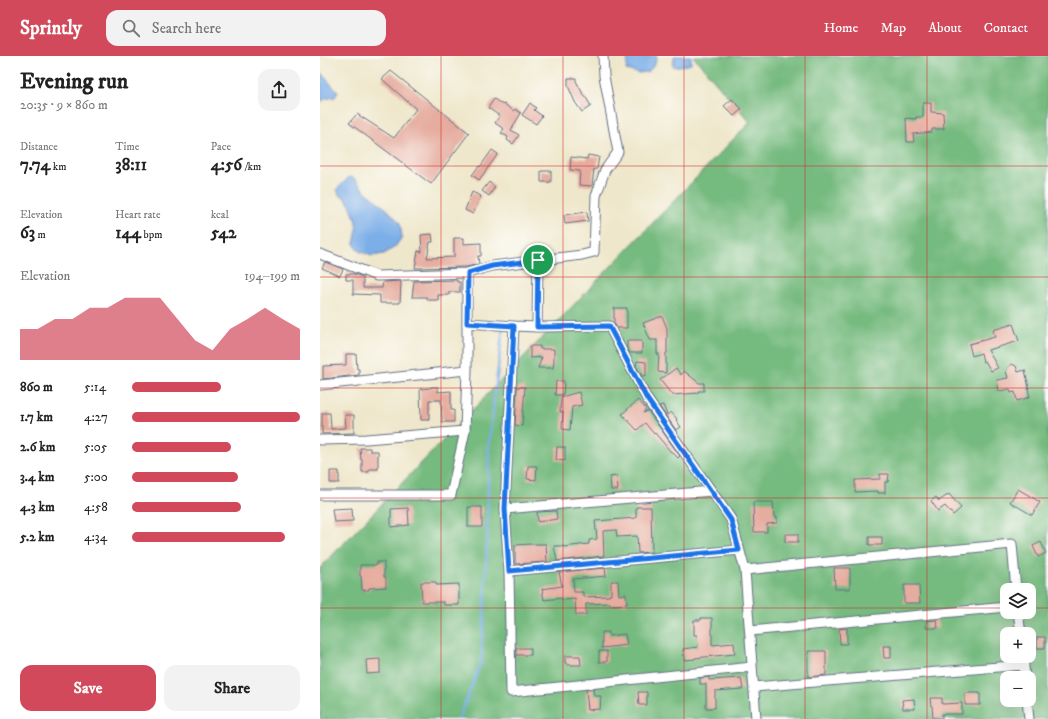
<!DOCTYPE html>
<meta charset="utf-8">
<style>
:root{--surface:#fff;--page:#f2f2f2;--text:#222;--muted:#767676;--accent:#d1495b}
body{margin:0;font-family:"IM FELL DW Pica",serif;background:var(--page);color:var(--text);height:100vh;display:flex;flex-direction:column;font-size:15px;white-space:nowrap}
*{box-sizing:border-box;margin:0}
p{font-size:13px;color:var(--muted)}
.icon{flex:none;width:22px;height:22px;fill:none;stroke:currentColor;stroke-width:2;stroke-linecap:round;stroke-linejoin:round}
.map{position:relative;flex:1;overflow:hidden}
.sheet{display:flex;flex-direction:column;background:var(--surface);width:320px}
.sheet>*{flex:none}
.fabs{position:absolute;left:680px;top:527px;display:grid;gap:8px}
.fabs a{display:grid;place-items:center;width:36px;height:36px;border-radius:8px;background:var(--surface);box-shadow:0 4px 16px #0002;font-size:20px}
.pin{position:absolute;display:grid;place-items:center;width:34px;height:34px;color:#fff;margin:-17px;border:2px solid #fff;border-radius:50%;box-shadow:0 1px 4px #0007}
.round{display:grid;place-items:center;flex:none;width:42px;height:42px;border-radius:12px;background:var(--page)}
.head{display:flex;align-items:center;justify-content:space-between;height:68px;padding:0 20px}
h1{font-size:22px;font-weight:700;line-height:30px}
.metrics{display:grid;grid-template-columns:repeat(3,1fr);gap:6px;height:68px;padding:4px 20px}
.metrics div{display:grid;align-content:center}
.metrics b{font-size:17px;font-weight:700}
.metrics small{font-size:11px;font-weight:400}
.metrics p{font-size:11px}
.chart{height:112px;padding:8px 20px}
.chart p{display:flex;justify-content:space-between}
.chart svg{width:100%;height:72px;margin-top:4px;fill:var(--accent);opacity:.7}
.primary-button{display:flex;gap:8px;margin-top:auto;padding:8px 20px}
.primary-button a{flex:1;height:46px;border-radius:12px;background:var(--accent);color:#fff;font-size:16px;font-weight:700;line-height:46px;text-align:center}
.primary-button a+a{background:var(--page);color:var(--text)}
ul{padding:0 20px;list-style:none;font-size:13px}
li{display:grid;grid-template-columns:64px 48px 1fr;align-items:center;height:30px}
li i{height:10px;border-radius:5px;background:var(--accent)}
header{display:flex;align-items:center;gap:24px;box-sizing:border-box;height:56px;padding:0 20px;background:var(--accent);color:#fff}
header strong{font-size:19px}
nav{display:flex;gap:22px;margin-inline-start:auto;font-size:14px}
.search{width:280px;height:36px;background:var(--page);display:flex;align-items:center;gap:10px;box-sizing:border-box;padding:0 14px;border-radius:12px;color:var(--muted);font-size:15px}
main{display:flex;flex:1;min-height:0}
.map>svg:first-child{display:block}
.forest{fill:#75ba7e;stroke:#48746e;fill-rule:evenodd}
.water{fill:#7caee8;stroke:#4c6ea3}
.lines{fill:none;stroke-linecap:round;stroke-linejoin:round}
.stream{stroke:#7caee8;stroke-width:2.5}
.building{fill:#e6ac9f}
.street-casing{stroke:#656f84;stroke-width:11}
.street{stroke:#fff;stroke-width:9}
.route-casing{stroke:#fff;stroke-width:8}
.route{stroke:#1a73e8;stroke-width:5}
.grid{fill:none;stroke:#d62828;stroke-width:1;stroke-opacity:0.55}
</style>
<header>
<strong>Sprintly</strong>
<div class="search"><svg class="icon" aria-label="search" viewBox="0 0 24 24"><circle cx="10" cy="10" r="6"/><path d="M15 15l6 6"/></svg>Search here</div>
<nav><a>Home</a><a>Map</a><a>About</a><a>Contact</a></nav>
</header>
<main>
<section class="sheet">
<div class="head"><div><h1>Evening run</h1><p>20:35 · 9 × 860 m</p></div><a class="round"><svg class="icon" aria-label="share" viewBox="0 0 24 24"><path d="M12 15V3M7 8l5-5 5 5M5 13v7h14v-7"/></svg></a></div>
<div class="metrics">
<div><p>Distance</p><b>7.74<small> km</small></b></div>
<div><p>Time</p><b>38:11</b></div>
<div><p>Pace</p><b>4:56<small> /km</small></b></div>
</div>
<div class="metrics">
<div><p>Elevation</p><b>63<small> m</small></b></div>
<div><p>Heart rate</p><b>144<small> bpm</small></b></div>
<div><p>kcal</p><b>542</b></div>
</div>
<div class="chart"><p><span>Elevation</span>194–199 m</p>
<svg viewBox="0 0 160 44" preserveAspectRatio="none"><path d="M0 44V25L10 25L20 19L30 19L40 12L50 12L60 6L70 6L80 6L90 19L100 32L110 38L120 25L130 19L140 12L150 19L160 25V44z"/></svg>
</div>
<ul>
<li><b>860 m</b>5:14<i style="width:53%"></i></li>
<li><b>1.7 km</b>4:27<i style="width:100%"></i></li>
<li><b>2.6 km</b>5:05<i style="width:59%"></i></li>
<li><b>3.4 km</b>5:00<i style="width:63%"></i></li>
<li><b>4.3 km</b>4:58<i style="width:65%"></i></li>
<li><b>5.2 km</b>4:34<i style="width:91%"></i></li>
</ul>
<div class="primary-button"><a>Save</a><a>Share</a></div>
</section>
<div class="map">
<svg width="728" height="663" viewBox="0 0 728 663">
<rect width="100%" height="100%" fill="#fdfcf7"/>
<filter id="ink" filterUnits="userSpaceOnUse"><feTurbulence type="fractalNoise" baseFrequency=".025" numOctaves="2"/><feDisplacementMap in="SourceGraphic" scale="8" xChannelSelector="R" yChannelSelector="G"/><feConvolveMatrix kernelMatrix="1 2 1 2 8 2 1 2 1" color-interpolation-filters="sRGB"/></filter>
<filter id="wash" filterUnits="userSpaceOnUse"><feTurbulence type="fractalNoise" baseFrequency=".012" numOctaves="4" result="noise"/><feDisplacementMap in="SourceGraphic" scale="16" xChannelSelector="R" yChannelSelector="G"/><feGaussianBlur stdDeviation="0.9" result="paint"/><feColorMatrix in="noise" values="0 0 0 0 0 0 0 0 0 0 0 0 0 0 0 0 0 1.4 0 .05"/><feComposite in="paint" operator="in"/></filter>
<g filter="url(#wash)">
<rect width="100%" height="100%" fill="#efe7cb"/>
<path class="forest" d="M373 0H728V663H0V512L430 66ZM687 534H709V556H687ZM687 578H709V600H687ZM687 622H709V644H687Z"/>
<path class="water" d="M308 0H337L335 8 328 16 318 17 306 14Z
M354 0H371V8C365 10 361 9 355 11L352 9 354 4Z
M0 16 18 36 15 41 5 43 0 46Z
M29 121 34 122 46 136 68 154 80 167 82 181 75 191 64 198 52 200 39 195 34 188 37 173 35 162 30 149 24 141 19 139 17 133Z"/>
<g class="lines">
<path class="stream" d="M139 663 161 606 164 566 167 485 169 385 183 271"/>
</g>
<g id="blocks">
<path class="building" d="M71 15 149 77 111 128 29 67 37 58 74 82 96 53 62 23Z
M248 22H256V25L264 40H265L271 50 262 56 255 46 248 30Z
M174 43 183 49 184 48 194 55 195 53 201 57 191 74 199 79 193 88 187 84 188 81 181 77 184 73 175 67 180 60 168 52Z
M412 43 422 53 414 60 404 50Z
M210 47 216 52 214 54 222 60 216 68 202 59Z
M603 47H611V56L623 57 624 73H612V76L593 78 594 86H587L586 62 596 63V61H603Z
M172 94 178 98 159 124 152 119 159 110 160 111Z
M268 99 279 101 277 113H274L272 130 259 129 260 115 250 114 251 101 267 103Z
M221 115H231V126H221Z
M169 126 175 131 169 140 162 135Z
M152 136 161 140 153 158 145 154Z
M267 156 268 165 245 168 244 159Z
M112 178 113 186H110L107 202 134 201V182H144V188L161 187V200H158L159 208 146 211 95 212 98 195 102 196 101 179Z
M5 206 23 213 20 220 2 212Z
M26 218H34L43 221V232H62L63 226 81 225 80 247H60V239L33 238V224H26Z
M137 224V226H140V236H129V239H118V244H107V241H92L94 225Z
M294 252H307V272H297L294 267Z
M342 260 347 272V297H346V317L338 316 339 298H337V284H330L323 267Z
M693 268 699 285 668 294 678 312 671 315 665 305 663 306 661 297 652 300 649 288 675 281 673 274Z
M307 285H322V297H310L307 292Z
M210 290H220V293H234V306L233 312H218L222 301 210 302Z
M26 298H36L37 313H39V319L3 323V310L26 309Z
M317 305 326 306V320H322L316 310Z
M692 308 696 310 698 316 705 314 709 332 708 333 710 341 697 345 695 336 691 337 690 333 679 335 677 324 688 322 686 315 689 310Z
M356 312 361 319 364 315 379 327H384V335H378V337L352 339 340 324Z
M236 325H244L243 339H235Z
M111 331H118V336L131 335V354H134V366H122L121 344H109V364H101L100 333 111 332Z
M197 331H205L202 370 195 369Z
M259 336 262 349 252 351 250 374 242 373 243 356H240L241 341Z
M318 344 326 353 323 357 328 355 360 400 358 402 352 396H351L335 377 334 378 325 367 317 374 302 358Z
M343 349 347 359 351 356 357 363 356 364 361 371 356 374 339 350Z
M2 357H10L11 372V373L26 372 25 359H34V377L2 378Z
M237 391H245V405L236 404Z
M40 392H50V395H58V413H49V416H42V404H41Z
M208 410H217L216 424 207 423Z
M10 415H19V427H10Z
M560 418H569L568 426H565V437H558V435L535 436V424L560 423Z
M297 420 298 434H291L290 421Z
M698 433 720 446 712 459 690 446Z
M629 438 641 452 633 459 625 450 618 455 611 445 616 441 619 445Z
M433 446H453L454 461H457V467L447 468V476H434Z
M148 451H162V471H148Z
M316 451H331L332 496 318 497 317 480 297 481 296 474 283 475 284 500 237 505 234 490H243V491L269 488V484L277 483 275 465 316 462Z
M32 452 33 465 14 466 12 453Z
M88 452 89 469 71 471V453Z
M236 455 237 463 218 466 217 456Z
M465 478H478V486H465Z
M549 481H562V489H549Z
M721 486 726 497 718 501 713 490Z
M212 488H226L227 506 195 508V489Z
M57 506H64V521H66V531L49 532V534H42L41 520H40V509H57Z
M285 512 286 520 253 523 254 536H263V541L289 540V539H291V525H298L299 539 306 538 307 548 290 549V547L266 548V559H256L255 543 242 544V542L224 544 222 533 242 530 239 516Z
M514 512H530V533H515Z
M101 526H116V529L139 528V549H124V546H102Z
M584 529H599L600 547H584Z
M381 562H392V589L414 587 415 598 375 602V603L364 604 363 593 378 591 377 579H374V564H381Z
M617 564 618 572H606V565Z
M527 572V588H520L519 573Z
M282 576H289V580L305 578 307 589 282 592Z
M717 581H725V592H717Z
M563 590H571V602H564Z
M196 592H211V599H196Z
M279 595H287V606H279Z
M488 595H506V619L488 621Z
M245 600H260L261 609H247V607H245Z
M60 603V617L47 618 46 604Z
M389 621V624L421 622 423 633 395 635V652H386V628H380V622Z
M273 633 274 640H281L280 653 268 654 266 634Z
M318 636H327V649H319Z
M645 637H660V649H645Z
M610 642H622V648L642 647V658H622V662H613L612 650H611Z
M594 643 595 653H583L582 644Z"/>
</g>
</g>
<g filter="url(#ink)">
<use href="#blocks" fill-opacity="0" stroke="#656f84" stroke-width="1"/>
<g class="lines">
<defs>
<path id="street" d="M0 198 57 220 147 217V314L0 329
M218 204 217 271 194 270 185 453 189 515 191 636 432 611
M147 217 172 210 262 199 274 196 276 140 285 114 298 96 284 20 283 0
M147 267 194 270
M217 271 289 270 327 343 411 463 425 514
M0 384 46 383 145 375
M0 439H131L145 375 147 314
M185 453 391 435
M189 515 419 494
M698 556 701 578
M430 575 687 551
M703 600 705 622
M434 631 704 609
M707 644 709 663
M436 663 425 514 692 488 696 534"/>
</defs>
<use href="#street" class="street-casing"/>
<use href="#street" class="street"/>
</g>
</g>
<g class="lines" filter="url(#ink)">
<defs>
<path id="route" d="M218 204 217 271 289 270 327 343 411 464 419 494 189 515 185 453 194 270 147 267 148 217 172 210Z"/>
</defs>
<use href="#route" class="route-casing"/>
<use href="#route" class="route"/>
</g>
<path class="grid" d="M121 0V663M243 0V663M364 0V663M485 0V663M607 0V663M0 110H728M0 221H728M0 332H728M0 442H728M0 552H687M709 552H728"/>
</svg>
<div class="fabs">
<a><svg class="icon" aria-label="layers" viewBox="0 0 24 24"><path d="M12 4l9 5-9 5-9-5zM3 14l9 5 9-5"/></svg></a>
<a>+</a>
<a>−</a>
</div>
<div class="pin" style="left:218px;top:204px;background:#1e9e55"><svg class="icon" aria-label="arrive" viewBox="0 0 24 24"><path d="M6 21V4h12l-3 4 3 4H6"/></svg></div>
</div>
</main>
